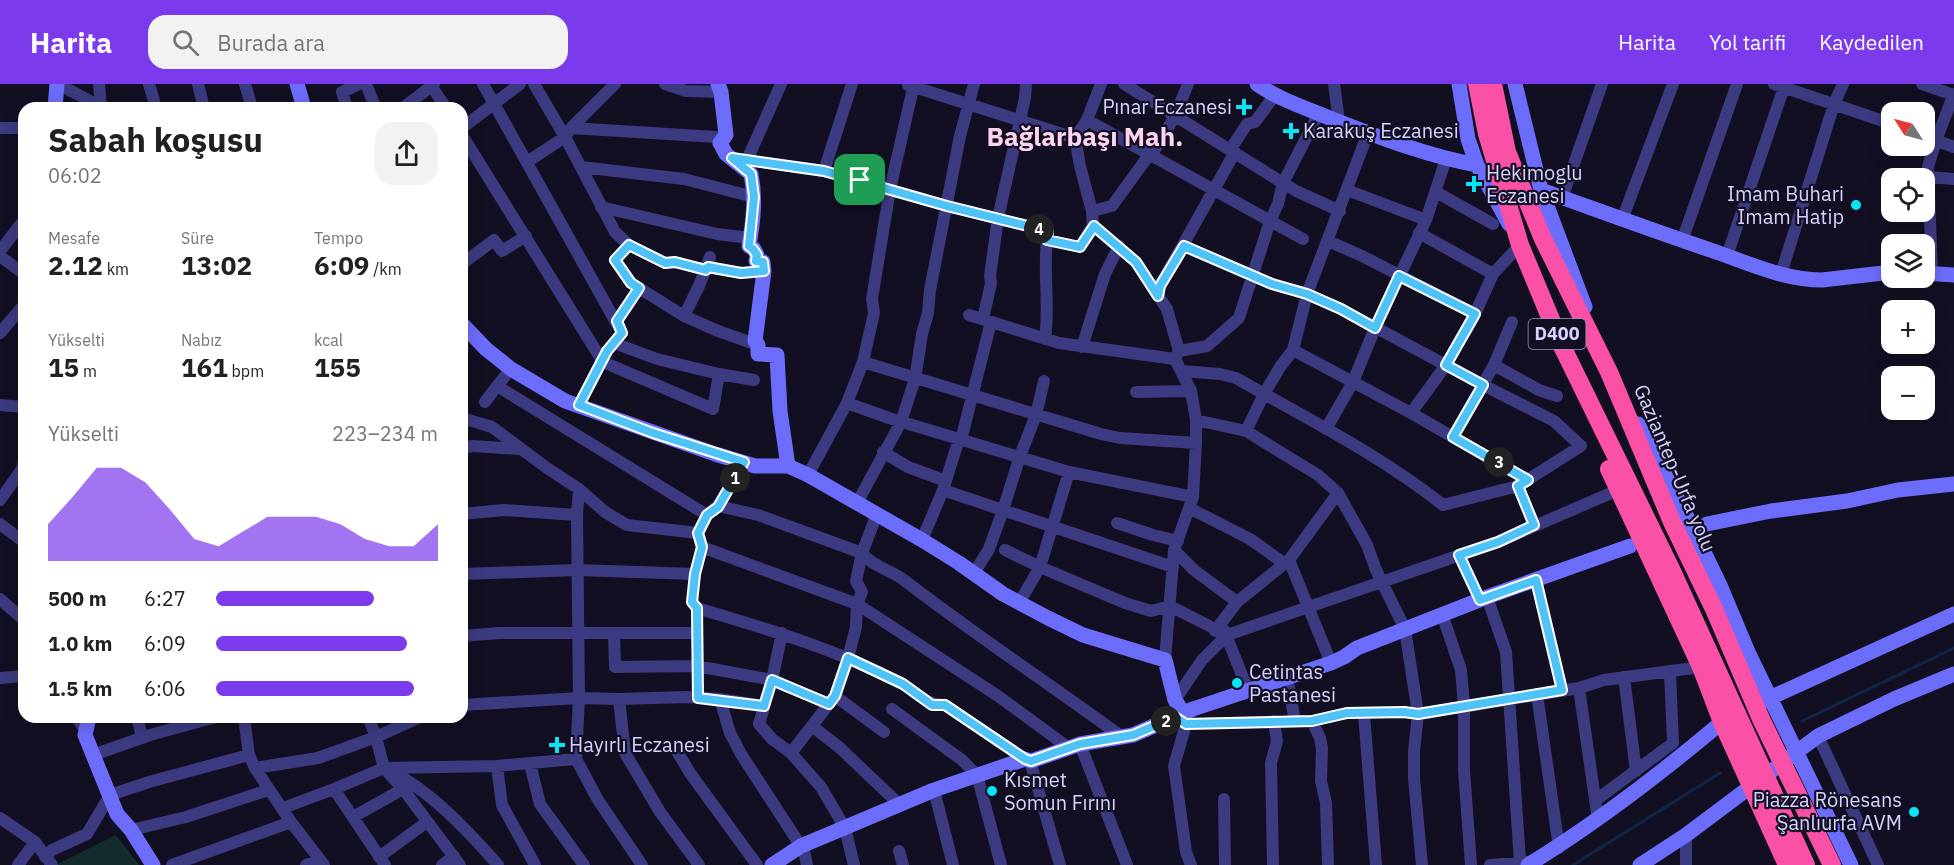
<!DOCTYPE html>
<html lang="tr">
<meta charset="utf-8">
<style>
:root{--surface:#fff;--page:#f2f2f2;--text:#202124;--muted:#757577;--accent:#7c3aed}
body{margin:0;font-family:"IBM Plex Sans",sans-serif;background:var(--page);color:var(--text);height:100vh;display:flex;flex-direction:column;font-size:22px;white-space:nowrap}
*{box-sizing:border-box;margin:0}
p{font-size:20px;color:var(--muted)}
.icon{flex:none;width:33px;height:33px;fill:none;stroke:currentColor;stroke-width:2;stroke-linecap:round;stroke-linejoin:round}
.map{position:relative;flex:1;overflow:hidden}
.side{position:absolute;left:18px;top:18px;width:450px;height:621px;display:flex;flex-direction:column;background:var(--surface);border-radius:18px;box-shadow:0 3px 15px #0003}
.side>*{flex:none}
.needle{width:39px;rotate:306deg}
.controls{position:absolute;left:1881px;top:18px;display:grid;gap:12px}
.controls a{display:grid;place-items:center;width:54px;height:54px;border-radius:12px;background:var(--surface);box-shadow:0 3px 15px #0003;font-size:30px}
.pin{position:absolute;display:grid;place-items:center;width:51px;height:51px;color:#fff;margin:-26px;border-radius:12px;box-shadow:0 3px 9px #0006}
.km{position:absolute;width:30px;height:30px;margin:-15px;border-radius:50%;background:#222;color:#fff;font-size:16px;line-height:30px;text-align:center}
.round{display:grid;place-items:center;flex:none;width:63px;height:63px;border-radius:18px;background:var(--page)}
.overview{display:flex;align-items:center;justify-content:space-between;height:102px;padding:0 30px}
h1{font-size:33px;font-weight:700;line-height:45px}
.metrics{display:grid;grid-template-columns:repeat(3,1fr);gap:9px;height:102px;padding:6px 30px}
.metrics div{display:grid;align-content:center}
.metrics b{font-size:26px;font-weight:700}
.metrics small{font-size:16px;font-weight:400}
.metrics p{font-size:16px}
.chart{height:168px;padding:12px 30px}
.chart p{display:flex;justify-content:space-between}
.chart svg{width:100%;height:108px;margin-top:6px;fill:var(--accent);opacity:.7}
ul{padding:0 30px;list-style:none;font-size:20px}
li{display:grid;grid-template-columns:96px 72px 1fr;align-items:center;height:45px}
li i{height:15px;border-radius:8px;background:var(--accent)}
header{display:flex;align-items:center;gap:36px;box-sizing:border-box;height:84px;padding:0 30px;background:var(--accent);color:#fff}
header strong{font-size:28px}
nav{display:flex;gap:33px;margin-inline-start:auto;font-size:21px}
.search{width:420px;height:54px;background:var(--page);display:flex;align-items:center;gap:15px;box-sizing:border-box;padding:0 21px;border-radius:18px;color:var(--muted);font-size:22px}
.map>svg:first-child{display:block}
.green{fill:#122d2b}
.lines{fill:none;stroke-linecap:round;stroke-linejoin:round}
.stream{stroke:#0f2647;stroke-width:3}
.street{stroke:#3c3b81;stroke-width:12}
.secondary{stroke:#6c6dfb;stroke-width:15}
.highway{stroke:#fa51a7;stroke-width:18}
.route-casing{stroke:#fff;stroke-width:12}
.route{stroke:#4fc3f7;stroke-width:8}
.poi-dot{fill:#07e5f5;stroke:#120f23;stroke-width:2}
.labels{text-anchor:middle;stroke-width:4.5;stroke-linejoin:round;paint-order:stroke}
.shield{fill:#120f23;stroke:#9b98bc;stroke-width:1.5}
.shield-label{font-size:18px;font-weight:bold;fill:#d6d2fe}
.poi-label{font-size:20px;fill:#d6d2fe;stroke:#120f23;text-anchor:start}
.street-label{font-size:20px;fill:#d6d2fe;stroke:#120f23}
.district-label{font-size:26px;font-weight:bold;fill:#fed4f0;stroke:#120f23}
</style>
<header>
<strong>Harita</strong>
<div class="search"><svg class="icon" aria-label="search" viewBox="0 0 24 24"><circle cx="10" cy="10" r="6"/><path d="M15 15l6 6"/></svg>Burada ara</div>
<nav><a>Harita</a><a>Yol tarifi</a><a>Kaydedilen</a></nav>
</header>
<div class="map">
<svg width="1954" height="781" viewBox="0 0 1954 781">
<rect width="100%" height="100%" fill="#120f23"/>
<path class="green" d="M116 751 139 781H56Z"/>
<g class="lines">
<path class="stream" d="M1802 637 1954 564
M1573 781 1720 689"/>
<path class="street" d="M58 0 103 24
M99 0 101 23
M149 0 156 24
M198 0 204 24
M245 0 252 24
M366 0 374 20
M430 0 446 24
M483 0 622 249 607 267 579 321
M534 0 565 53 615 148 629 161 615 176 631 199 684 232 718 247 758 261
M665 0 686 7 721 8
M1124 0 1296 107 1340 127
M1334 0 1339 37
M1774 0 1892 40
M1922 0 1954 11
M908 1 1075 54
M347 24 342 8 359 0
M403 24 434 0
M1087 36 1303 155
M0 44H24
M462 44 520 0
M571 44 615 0
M462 51 603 278 713 325 719 290 657 275 614 259
M1924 52 1954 63
M1149 71 1112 122 1092 127 1093 142 1136 178 1167 225 1179 267 1175 275 1191 307 1196 336V359L1193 413 1174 466 1165 576
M1151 72 1175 32 1188 0
M732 74 824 87 947 122 1048 147 1047 156 1080 163 1093 142
M747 76 781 0
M527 78 565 53 571 44 716 53 720 59
M581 83 684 95 754 113
M824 87 852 0
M1928 93 1954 95
M1347 106 1426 136
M1436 108 1493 140
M1562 114 1602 0
M601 123 717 150 750 154
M1092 127 1080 82 1075 54 1087 36 1101 0
M1622 136 1673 0
M1419 149 1493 190
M1328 157 1362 172 1475 230
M1682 157 1737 0
M629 161 665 179 675 178 706 186
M0 167 24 136
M0 172 24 190
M1727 172 1785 0
M462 180 494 156 502 167 526 152
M708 183 742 189 764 187
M1932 189 1928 83 1936 56 1954 10
M1781 190 1834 20 1843 0
M1158 212 1160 202 1235 68 1232 63 1247 40 1255 38 1274 12
M969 231 1059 259 1175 275
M684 232 699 202 710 173
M983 235 991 199 990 192 998 134 1025 14 1026 0
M617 237 639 204
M0 249 24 221
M1045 255C1050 221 1043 191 1047 156
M1082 263 1105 190 1119 162
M1293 266 1411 329 1528 396
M1179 267 1207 262 1239 234 1270 137 1278 120 1283 99 1319 29
M863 278 1101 350 1120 354 1196 359
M1494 281 1539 306 1557 312
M511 285 497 302 707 431
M1182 287 1220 290 1236 294C1306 334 1380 371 1443 421L1518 402 1581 362 1554 337 1483 301 1341 225 1307 210 1272 200 1183 162
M719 290 754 296
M1136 308 1191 307
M485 318 497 302
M847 319 889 334 1069 388 1193 413
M0 321 24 323
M1411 329 1446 281 1475 230 1493 190 1520 161
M462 334 492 343 547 384 579 405 605 428 627 441 698 449 707 431 718 422 744 378
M1196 336 1246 347 1318 391 1338 409 1367 461 1376 486 1405 545 1418 630 1414 667V695L1422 781
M1326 345 1353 298 1375 244 1426 136 1446 75
M1246 347 1264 310 1280 283 1293 266 1307 210 1368 49
M1453 353 1494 281 1512 238
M961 356 991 238
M462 364 473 362 519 365
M883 368 908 383 946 397
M808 391 847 319 863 278 874 229 872 215 890 105 914 0
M1518 402 1534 441
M579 405 577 431 579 614 576 675 598 716 642 781
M943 406 1173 483
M0 416 22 385 24 377
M857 419 901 338 915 295 922 250 928 229 930 206 960 52 974 0
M718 422 758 431 862 469C873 483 891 486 904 496 975 551 1050 600 1122 653
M1189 424 1250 455 1285 480
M462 430 504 426 577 431
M1117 439 1153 451 1178 457
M0 440 24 458
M698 449 702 463 857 520 998 612 1069 664
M922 456 943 406 959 355
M1005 466 1040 483 1125 519 1151 527 1170 522 1227 551
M1174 466 1194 486 1237 518
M1459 471 1480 516
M1289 476 1331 579
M974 489 989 465 1003 426 1020 372 1036 331 1044 297
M462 490 578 486 695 490
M1536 496 1562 606
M1487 513 1506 568 1520 778
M0 515 24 536
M1019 519 1040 483 1069 388
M697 524C767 545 836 565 901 599 917 608 925 621 945 621L1025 675
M1442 530 1461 586 1464 622V686L1471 781
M1224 546 1248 606
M1215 547 1237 518 1289 476 1338 409
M782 549 772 596 759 640 772 655 791 669 821 703 845 744 854 781
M614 550 615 583 697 582 772 596 829 620
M462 552 499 549H697
M1287 593 1295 637
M1624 593 1636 687
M0 594 24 592
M1579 604 1598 736
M1537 610 1559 764
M835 612 884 648
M698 614 697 524 692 518 695 490 702 463
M619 615 625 669 660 728 699 781
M720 615 730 649 741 670 804 767 807 781
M1175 616 1202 576 1227 551 1498 458 1618 406
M462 621 579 614 619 615 688 613 720 615 764 622
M892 625 962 676 977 691 1001 781
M1364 630 1376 781
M76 633 86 647
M137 633 142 653
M244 633 249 671 255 684 291 738 324 781
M368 633 376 653 384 684 403 705 460 781
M1180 636 1186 640 1174 682 1186 768 1191 781
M1312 637 1320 654 1322 664 1321 697 1326 719 1328 781
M1186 640 1312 637 1347 629 1404 628 1418 630 1579 604 1604 596 1701 583
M812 642 840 664 900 721
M1818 652 1878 781
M1080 660 1127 781
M675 664 690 689 757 781
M791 669 835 612 848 574 856 543 857 520 862 508 856 497 862 469 877 430
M93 671 150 651 216 633
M1030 677 1060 781
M530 680 540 720 584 781
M497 682 502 721 535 781
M255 684 318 674 376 653 420 633
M388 686C429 705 468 747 498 781
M334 705 385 781
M934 706 953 781
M1224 715 1225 781
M1596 716 1673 659 1670 588
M283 724 334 705 384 684 497 682 576 675
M353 733 403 705
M0 734 35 758 52 781
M131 746 186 733 268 706
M899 767 903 781
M45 773 52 766 87 750 110 711 149 698 249 671
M379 773 427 738
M18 781 35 758
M172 781 291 738
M306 781 320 776
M442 781 454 772
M1273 781 1271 679 1277 657 1274 637
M1490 781 1528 778
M1686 781V751"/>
<path class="secondary" d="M297 0 304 24
M718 0 721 8 726 51 720 59 726 70 751 90C756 115 753 138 749 162L754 165 757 171 756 177 763 178 764 187 755 257 758 261V270L777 271 780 327 788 382
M1257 0C1280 16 1306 24 1332 35 1379 53 1427 72 1477 81
M1459 0 1468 55 1477 81 1509 140
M1515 0 1541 106 1585 223
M55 24 57 0
M1541 106C1600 127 1660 149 1719 169 1752 181 1787 196 1822 196L1892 188
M1924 189 1954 191
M462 240 486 265 511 285 565 317 715 370 755 382H788L808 391 922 456 959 479 1003 510 1048 534 1083 551 1165 576 1175 616 1183 629
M1638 340 1682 423 1719 499 1748 568 1851 781
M1707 440 1771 427 1847 417 1898 406 1954 400
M1761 618 1954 530
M89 633 85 651 117 730 131 746 153 781
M772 781 801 762 934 706 1025 675 1031 677 1080 660 1133 651 1193 625 1331 579 1344 573 1357 564 1487 513 1630 462
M1528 781C1598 738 1659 691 1722 638L1732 633
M1640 781 1686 751 1818 652 1894 615 1954 590"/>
<path class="highway" d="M1477 0 1487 50 1520 161 1562 262 1672 487 1806 781
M1493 0 1507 68 1543 155 1609 288 1672 438 1714 525 1761 635 1832 781
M1609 385 1701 583 1722 638 1787 781"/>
</g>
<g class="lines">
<defs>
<path id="route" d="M732 74 824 87 947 122 1048 147 1047 156 1080 163 1094 142 1136 178 1158 212 1160 202 1184 162 1272 200 1307 210 1341 225 1375 244 1399 192 1475 230 1446 281 1483 301 1453 353 1528 396 1518 402 1534 441 1498 458 1459 471 1480 516 1536 496 1562 606 1418 630 1404 628 1347 629 1312 637 1186 640 1175 633 1133 651 1080 660 1031 677 1025 675 945 621H932L903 600 848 574 835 612 829 620 772 596 764 622 698 614 697 524 692 518 695 490 702 463 698 449 707 431 718 423 744 378 653 349 579 321 607 267 622 249 617 237 639 204 631 199 615 176 629 161 665 179 675 178 706 186 708 183 741 189 764 187 763 178 756 177 757 171 753 165 749 162 754 113 751 90Z"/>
</defs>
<use href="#route" class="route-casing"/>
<use href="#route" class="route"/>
</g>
<g class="poi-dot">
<path d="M1241 14h6v6h6v6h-6v6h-6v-6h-6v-6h6z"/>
<path d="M1288 38h6v6h6v6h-6v6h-6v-6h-6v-6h6z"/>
<path d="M1471 91h6v6h6v6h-6v6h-6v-6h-6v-6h6z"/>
<circle cx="1856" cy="121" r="6"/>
<circle cx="1237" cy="599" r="6"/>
<path d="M554 652h6v6h6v6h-6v6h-6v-6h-6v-6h6z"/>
<circle cx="992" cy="707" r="6"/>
<circle cx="1914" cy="728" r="6"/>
</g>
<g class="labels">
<rect class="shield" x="1528.5" y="235" width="57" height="30" rx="4.5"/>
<g class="shield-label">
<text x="1557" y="256">D400</text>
</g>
<g class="poi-label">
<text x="1232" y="30" text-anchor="end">Pınar Eczanesi</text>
<text x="1303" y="54">Karakuş Eczanesi</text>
<text x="1486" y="96">Hekimoglu<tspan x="1486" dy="23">Eczanesi</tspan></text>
<text x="1844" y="117" text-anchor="end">Imam Buhari<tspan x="1844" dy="23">Imam Hatip</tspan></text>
<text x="1249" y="595">Cetintas<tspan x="1249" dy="23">Pastanesi</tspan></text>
<text x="569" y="668">Hayırlı Eczanesi</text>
<text x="1004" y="703">Kısmet<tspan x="1004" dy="23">Somun Fırını</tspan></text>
<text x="1902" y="723" text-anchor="end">Piazza Rönesans<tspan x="1902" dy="23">Şanlıurfa AVM</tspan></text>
</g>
<g class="street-label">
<text transform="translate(1675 384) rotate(67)" y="7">Gaziantep-Urfa yolu</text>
</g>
<g class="district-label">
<text x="1085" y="62">Bağlarbaşı Mah.</text>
</g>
</g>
</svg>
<div class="controls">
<a><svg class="needle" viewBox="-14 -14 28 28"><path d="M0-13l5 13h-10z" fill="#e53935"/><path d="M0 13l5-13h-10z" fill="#757577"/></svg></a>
<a><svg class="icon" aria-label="locate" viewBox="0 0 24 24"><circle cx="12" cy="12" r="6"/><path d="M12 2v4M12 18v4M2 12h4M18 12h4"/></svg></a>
<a><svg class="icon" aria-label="layers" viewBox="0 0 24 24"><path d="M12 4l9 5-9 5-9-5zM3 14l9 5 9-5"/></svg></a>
<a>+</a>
<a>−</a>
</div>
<div class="pin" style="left:860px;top:96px;background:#1e9e55"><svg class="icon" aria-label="arrive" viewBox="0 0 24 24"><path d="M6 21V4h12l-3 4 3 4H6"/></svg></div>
<b class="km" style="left:735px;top:394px">1</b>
<b class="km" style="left:1166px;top:637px">2</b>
<b class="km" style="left:1499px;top:378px">3</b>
<b class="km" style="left:1039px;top:145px">4</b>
<section class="side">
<div class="overview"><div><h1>Sabah koşusu</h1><p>06:02</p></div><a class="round"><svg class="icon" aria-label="share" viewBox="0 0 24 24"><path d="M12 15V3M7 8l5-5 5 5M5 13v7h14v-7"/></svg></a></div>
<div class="metrics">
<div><p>Mesafe</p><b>2.12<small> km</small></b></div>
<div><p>Süre</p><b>13:02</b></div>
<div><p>Tempo</p><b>6:09<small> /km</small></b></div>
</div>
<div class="metrics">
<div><p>Yükselti</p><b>15<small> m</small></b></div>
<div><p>Nabız</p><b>161<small> bpm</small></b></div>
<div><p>kcal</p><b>155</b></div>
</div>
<div class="chart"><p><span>Yükselti</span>223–234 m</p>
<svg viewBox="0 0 160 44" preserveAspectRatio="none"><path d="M0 44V29L10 18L20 6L30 6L40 12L50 23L60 35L70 38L80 32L90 26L100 26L110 26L120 29L130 35L140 38L150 38L160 29V44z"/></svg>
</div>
<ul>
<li><b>500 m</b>6:27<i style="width:71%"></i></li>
<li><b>1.0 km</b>6:09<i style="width:86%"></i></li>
<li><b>1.5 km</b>6:06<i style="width:89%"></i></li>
</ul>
</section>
</div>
